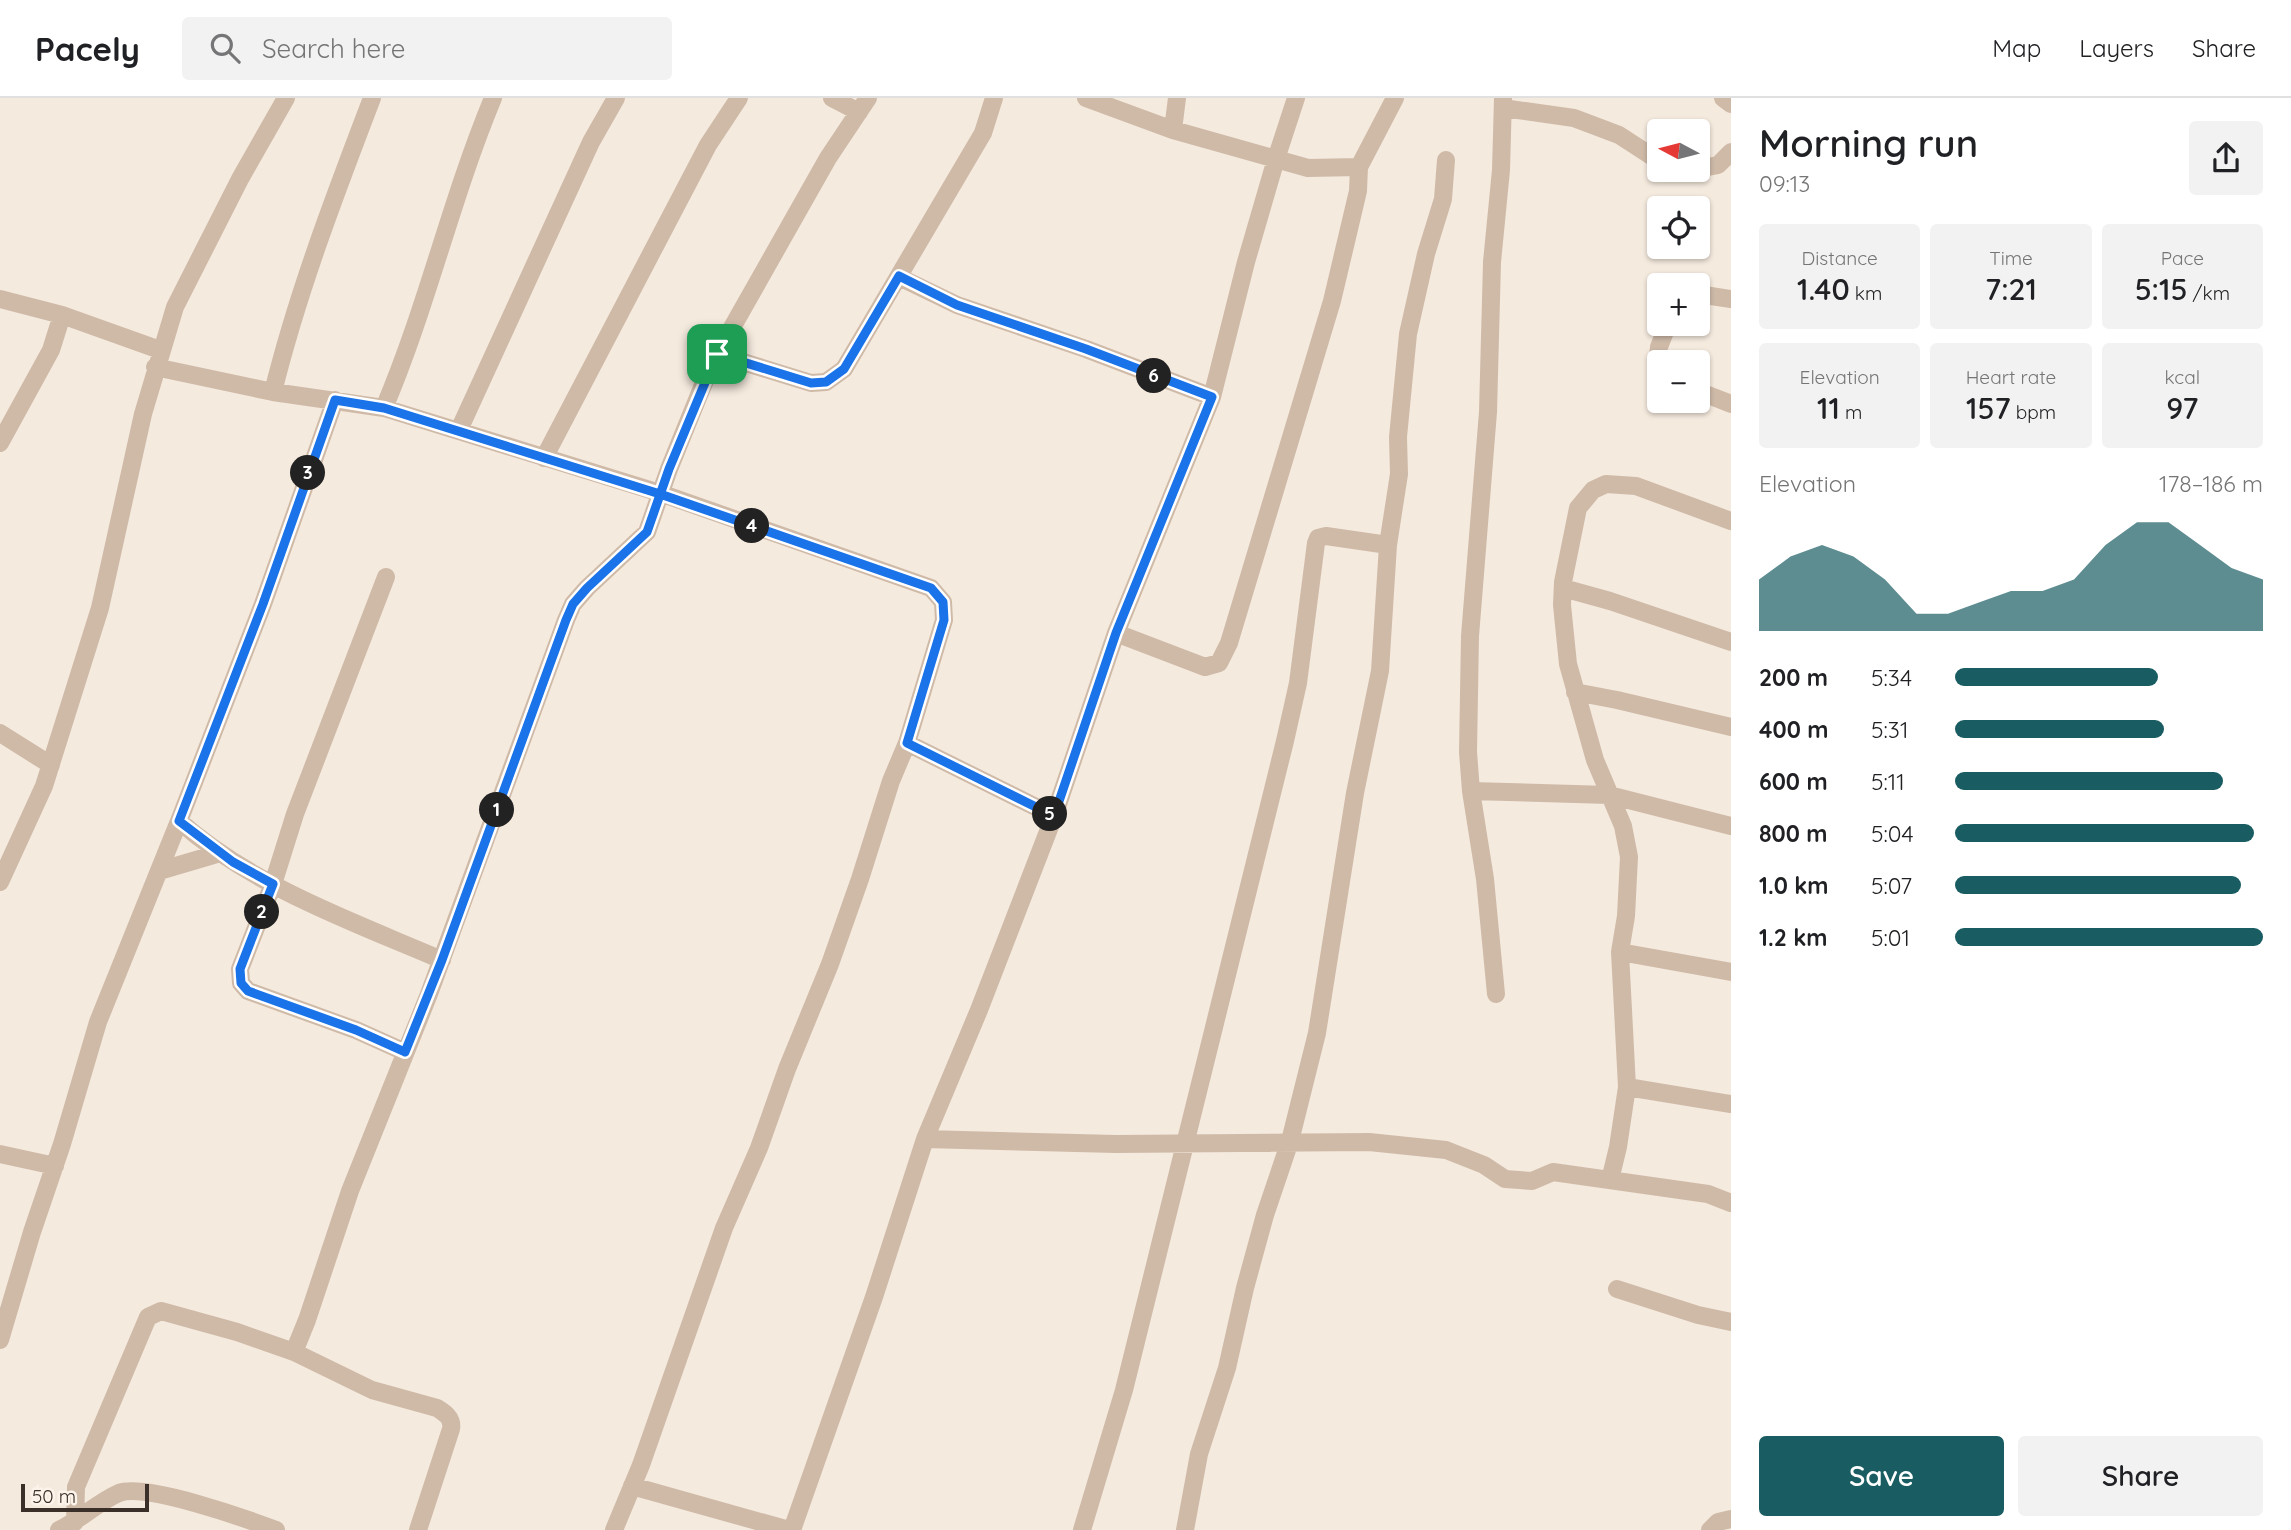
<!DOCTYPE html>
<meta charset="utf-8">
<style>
:root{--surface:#fff;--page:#f2f2f2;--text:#202124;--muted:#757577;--line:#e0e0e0;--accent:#195d62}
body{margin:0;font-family:Quicksand,sans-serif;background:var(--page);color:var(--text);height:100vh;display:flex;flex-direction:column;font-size:26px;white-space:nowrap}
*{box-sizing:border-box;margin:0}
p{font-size:23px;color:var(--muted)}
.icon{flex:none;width:38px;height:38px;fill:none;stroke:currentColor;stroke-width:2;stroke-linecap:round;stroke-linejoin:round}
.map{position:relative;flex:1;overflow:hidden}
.sheet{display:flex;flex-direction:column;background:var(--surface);width:560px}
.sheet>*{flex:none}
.needle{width:46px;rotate:277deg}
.tools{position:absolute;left:1647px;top:21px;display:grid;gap:14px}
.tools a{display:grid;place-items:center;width:63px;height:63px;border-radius:7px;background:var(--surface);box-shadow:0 2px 5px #0004;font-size:35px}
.scale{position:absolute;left:21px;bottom:18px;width:128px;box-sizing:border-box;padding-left:7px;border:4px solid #3b2f29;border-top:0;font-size:19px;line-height:24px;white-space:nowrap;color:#3b2f29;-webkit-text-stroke:5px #fcf4eb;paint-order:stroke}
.pin{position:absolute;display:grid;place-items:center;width:60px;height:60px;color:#fff;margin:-30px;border-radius:14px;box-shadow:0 4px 10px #0006}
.km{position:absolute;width:35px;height:35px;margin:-18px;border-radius:50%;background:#222;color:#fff;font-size:19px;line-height:35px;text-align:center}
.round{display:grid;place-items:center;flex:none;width:74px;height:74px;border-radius:7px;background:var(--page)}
.head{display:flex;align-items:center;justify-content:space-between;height:119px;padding:0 28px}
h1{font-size:38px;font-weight:600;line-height:52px}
.stats{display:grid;grid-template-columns:repeat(3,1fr);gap:10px;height:119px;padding:7px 28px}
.stats div{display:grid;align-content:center;border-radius:7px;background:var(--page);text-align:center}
.stats b{font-size:30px;font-weight:600}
.stats small{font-size:19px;font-weight:400}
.stats p{font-size:19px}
.chart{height:196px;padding:14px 28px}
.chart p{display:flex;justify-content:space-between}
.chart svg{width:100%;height:126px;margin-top:7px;fill:var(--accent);opacity:.7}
.primary-button{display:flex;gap:14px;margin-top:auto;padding:14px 28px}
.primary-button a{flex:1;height:80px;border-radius:7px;background:var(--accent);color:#fff;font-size:28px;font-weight:600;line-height:80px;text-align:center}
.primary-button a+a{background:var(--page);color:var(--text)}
ul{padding:0 28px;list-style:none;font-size:23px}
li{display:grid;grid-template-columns:112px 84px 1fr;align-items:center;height:52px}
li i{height:18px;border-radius:9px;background:var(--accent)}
header{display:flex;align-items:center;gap:42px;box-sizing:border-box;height:98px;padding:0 35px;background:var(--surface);border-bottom:2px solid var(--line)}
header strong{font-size:33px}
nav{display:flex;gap:38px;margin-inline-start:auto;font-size:24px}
.search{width:490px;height:63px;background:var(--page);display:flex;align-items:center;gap:18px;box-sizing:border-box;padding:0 24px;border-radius:7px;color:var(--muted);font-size:26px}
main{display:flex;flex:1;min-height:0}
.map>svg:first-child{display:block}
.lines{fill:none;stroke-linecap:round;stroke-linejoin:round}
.minor{stroke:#cfbaa8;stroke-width:18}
.route-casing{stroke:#fff;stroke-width:14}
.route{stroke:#1a73e8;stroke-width:9}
</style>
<header>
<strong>Pacely</strong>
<div class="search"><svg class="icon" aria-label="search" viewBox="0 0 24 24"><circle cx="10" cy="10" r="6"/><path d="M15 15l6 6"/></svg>Search here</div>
<nav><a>Map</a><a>Layers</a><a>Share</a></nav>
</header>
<main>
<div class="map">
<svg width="1731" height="1432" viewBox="0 0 1731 1432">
<rect width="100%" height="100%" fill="#f5eade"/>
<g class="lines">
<path class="minor" d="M832 0 859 14
M1086 0 1173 32 1308 70 1359 69
M1296 0 1276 61 1246 164 1212 299 1116 535 1054 718 979 912 925 1041 1116 1046 1369 1044 1446 1052 1484 1067 1505 1081 1532 1083 1553 1074 1708 1096 1731 1105
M1723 0 1731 6
M1503 10 1574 20 1619 37 1659 63
M1173 32 1177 0
M1698 71 1718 67 1731 54
M899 179 957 207 1086 251 1212 299
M1698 196 1731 201
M0 201 62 217 160 252
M717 256 811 285 826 284 844 271 983 35 994 0
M155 269 273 294 384 310 660 395 931 490 943 504 944 522 907 645 891 683 860 781 830 866 787 971 759 1050 724 1130 641 1367 614 1432
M1659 270 1657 268 1659 249 1668 226
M1698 293 1731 306
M273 294C298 193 335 97 372 0
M384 310C427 209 451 101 493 0
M459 332 591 44 616 0
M0 345 51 252 62 217
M544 360 708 47 739 0
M386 479 295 716 273 786 240 871 241 885 248 893 356 932 405 954
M1563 490 1610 503 1731 544
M1116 535 1205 569 1219 565 1229 545 1332 203 1358 93 1359 69 1395 0
M1575 594 1617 602 1731 629
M0 635 51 667
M907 645 1054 718
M1471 693 1609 697 1731 728
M179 723C254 789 351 823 442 862
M159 773 220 755
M0 784 44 688 100 510 143 316 175 209 240 81 286 0
M1620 854 1731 874
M1496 896 1485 781 1471 693 1468 654 1470 538 1488 314 1492 164 1501 72 1503 0
M1627 989 1731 1006
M0 1056 55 1068
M1610 1082 1618 1049 1627 989 1620 854 1626 818 1629 759 1623 728 1595 662 1568 566 1562 507 1563 484 1578 410 1593 392 1606 386 1636 388 1731 423
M1617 1191 1698 1217 1731 1224
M0 1242 32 1134 62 1046 98 924 179 723 263 506 335 302
M294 1254 307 1222 350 1093 429 896 566 522 573 506 587 490 647 434 669 371 712 265 828 60 868 0
M632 1388 789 1432
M75 1424 76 1389 148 1219 161 1213 237 1234 294 1254 372 1292 437 1310C445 1315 453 1320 451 1331L418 1432
M59 1432C80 1422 98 1404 119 1395 146 1385 247 1421 276 1432
M792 1432 874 1199 925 1041
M1082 1432 1124 1292 1285 643 1298 585 1316 445 1318 440 1326 438 1388 447
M1185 1432 1199 1356 1227 1270 1245 1190 1265 1117 1290 1043 1317 935 1355 695 1380 573 1388 447 1399 376 1398 339 1408 236 1426 156 1443 101 1446 62
M1710 1432 1718 1424 1731 1421"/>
</g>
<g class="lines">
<defs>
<path id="route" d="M717 256 669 371 647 434 587 490 573 506 566 522 442 862 405 954 356 932 248 893 241 885 240 871 273 786 233 764 179 723 263 506 335 302 384 310 660 396 931 490 943 504 944 522 907 645 1054 718 1116 535 1212 299 1086 251 957 207 899 178 844 271 826 284 811 285 717 256"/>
</defs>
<use href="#route" class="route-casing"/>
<use href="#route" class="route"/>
</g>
</svg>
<div class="tools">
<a><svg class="needle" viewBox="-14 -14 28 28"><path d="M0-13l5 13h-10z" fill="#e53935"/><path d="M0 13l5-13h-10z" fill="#757577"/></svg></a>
<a><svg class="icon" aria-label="locate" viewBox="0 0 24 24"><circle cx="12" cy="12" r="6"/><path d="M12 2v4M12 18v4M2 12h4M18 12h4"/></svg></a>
<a>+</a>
<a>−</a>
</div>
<div class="scale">50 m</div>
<div class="pin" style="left:717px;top:256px;background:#1e9e55"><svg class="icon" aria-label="arrive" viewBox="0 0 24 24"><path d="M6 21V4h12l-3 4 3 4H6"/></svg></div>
<b class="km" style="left:497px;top:712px">1</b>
<b class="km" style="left:262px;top:814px">2</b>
<b class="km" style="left:308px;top:375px">3</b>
<b class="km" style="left:752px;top:428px">4</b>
<b class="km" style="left:1050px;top:716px">5</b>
<b class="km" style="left:1154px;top:278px">6</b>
</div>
<section class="sheet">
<div class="head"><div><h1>Morning run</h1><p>09:13</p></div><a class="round"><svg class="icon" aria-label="share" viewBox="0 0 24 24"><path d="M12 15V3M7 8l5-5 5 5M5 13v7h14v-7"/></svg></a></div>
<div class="stats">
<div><p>Distance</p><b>1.40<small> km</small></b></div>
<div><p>Time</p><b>7:21</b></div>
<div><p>Pace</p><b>5:15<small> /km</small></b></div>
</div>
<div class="stats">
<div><p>Elevation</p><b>11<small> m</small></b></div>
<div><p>Heart rate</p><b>157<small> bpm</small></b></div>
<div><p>kcal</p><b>97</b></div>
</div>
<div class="chart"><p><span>Elevation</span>178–186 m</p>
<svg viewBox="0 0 160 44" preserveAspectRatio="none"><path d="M0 44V26L10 18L20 14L30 18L40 26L50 38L60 38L70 34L80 30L90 30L100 26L110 14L120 6L130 6L140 14L150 22L160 26V44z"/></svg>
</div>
<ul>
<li><b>200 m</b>5:34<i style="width:66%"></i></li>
<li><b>400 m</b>5:31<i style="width:68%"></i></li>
<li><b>600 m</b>5:11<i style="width:87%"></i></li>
<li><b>800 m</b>5:04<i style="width:97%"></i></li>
<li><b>1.0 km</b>5:07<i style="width:93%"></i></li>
<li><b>1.2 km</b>5:01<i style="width:100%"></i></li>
</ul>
<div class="primary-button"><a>Save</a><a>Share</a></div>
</section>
</main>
